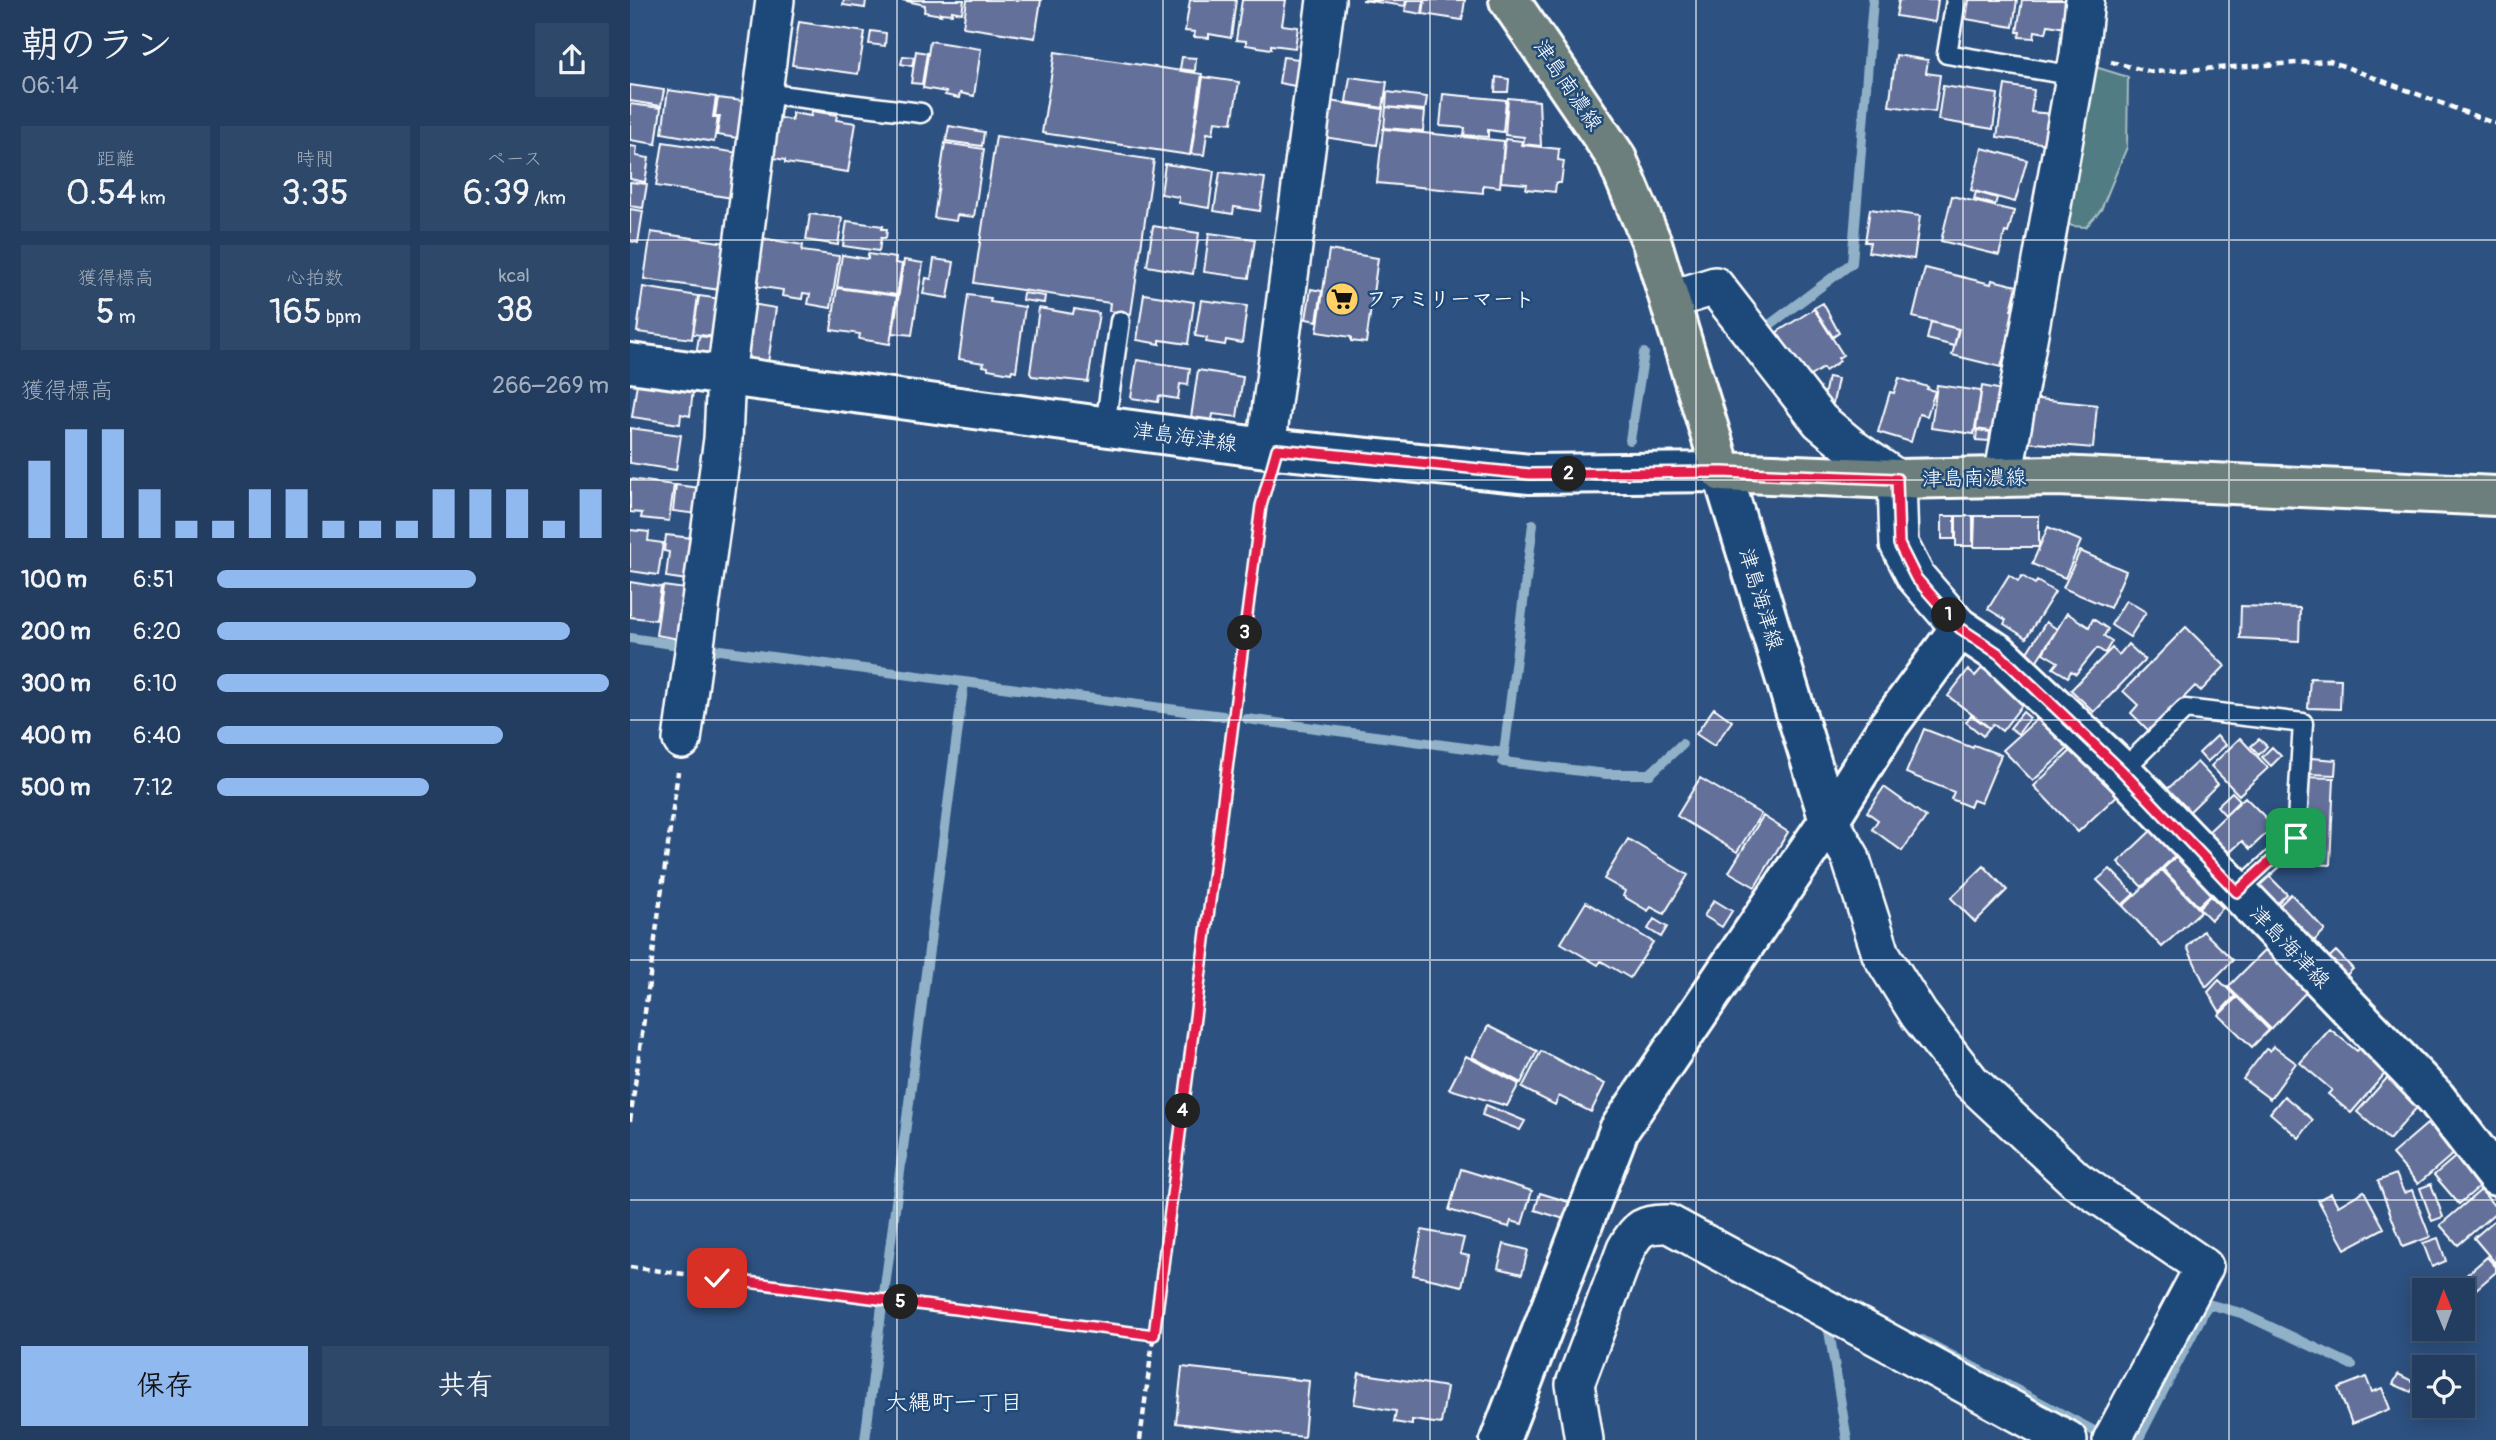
<!DOCTYPE html>
<html lang="ja">
<meta charset="utf-8">
<style>
:root{--surface:#223d60;--page:#2e4869;--text:#f1f3f6;--muted:#a2aebd;--line:#3f5675;--accent:#90b9f0}
body{margin:0;font-family:Pangolin,"Klee One",sans-serif;background:var(--page);color:var(--text);height:100vh;display:flex;flex-direction:column;font-size:26px;white-space:nowrap}
*{box-sizing:border-box;margin:0}
p{font-size:23px;color:var(--muted)}
.icon{flex:none;width:38px;height:38px;fill:none;stroke:currentColor;stroke-width:2;stroke-linecap:round;stroke-linejoin:round}
.map{position:relative;flex:1;overflow:hidden}
.sheet{display:flex;flex-direction:column;background:var(--surface);width:630px}
.sheet>*{flex:none}
.needle{width:46px;rotate:359deg}
.buttons{position:absolute;left:1782px;top:1278px;display:grid;gap:14px}
.buttons a{display:grid;place-items:center;width:63px;height:63px;border-radius:0px;background:var(--surface);box-shadow:0 4px 18px #0003,0 0 0 2px var(--line);font-size:35px}
.pin{position:absolute;display:grid;place-items:center;width:60px;height:60px;color:#fff;margin:-30px;border-radius:14px;box-shadow:0 4px 10px #0006}
.km{position:absolute;width:35px;height:35px;margin:-18px;border-radius:50%;background:#222;color:#fff;font-size:19px;line-height:35px;text-align:center}
.round{display:grid;place-items:center;flex:none;width:74px;height:74px;border-radius:0px;background:var(--page)}
.overview{display:flex;align-items:center;justify-content:space-between;height:119px;padding:0 21px}
h1{font-size:38px;font-weight:600;line-height:52px}
.stats{display:grid;grid-template-columns:repeat(3,1fr);gap:10px;height:119px;padding:7px 21px}
.stats div{display:grid;align-content:center;border-radius:0px;background:var(--page);text-align:center}
.stats b{font-size:35px;font-weight:600}
.stats small{font-size:19px;font-weight:400}
.stats p{font-size:19px}
.chart{height:196px;padding:14px 21px}
.chart p{display:flex;justify-content:space-between}
.chart svg{width:100%;height:126px;margin-top:7px;stroke:var(--accent);stroke-width:6}
.button{display:flex;gap:14px;margin-top:auto;padding:14px 21px}
.button a{flex:1;height:80px;border-radius:0px;background:var(--accent);color:#111;font-size:28px;font-weight:600;line-height:80px;text-align:center}
.button a+a{background:var(--page);color:var(--text)}
ul{padding:0 21px;list-style:none;font-size:23px}
li{display:grid;grid-template-columns:112px 84px 1fr;align-items:center;height:52px}
li i{height:18px;border-radius:9px;background:var(--accent)}
main{display:flex;flex:1;min-height:0}
.map>svg:first-child{display:block}
.green{fill:#517b83;stroke:#a8bdc1;stroke-width:2}
.lines{fill:none;stroke-linecap:round;stroke-linejoin:round}
.stream{stroke:#90b1c8;stroke-width:10}
.building{fill:#636f9a;stroke:#fff;stroke-width:2}
.lane-casing{stroke:#fff;stroke-width:23}
.street-casing{stroke:#fff;stroke-width:42}
.secondary-casing{stroke:#fff;stroke-width:44}
.primary-casing{stroke:#fff;stroke-width:44}
.path{stroke:#fff;stroke-width:4.5;stroke-dasharray:7 5;stroke-linecap:butt}
.lane{stroke:#1f4a7a;stroke-width:18}
.street{stroke:#1f4a7a;stroke-width:37}
.secondary{stroke:#1f4a7a;stroke-width:38}
.primary{stroke:#6c7f7c;stroke-width:38}
.route-casing{stroke:#fff;stroke-width:14}
.route{stroke:#e11d48;stroke-width:9}
.grid{fill:none;stroke:#fff;stroke-width:2;stroke-opacity:0.55}
.labels{text-anchor:middle;stroke-width:5;stroke-linejoin:round;paint-order:stroke}
.street-label{font-size:21px;fill:#fff;stroke:#1f4a7a}
.poi-label{font-size:21px;font-weight:bold;fill:#fff;stroke:#1f4a7a;text-anchor:start}
.neighbourhood-label{font-size:23px;fill:#fff;stroke:#1f4a7a}
</style>
<main>
<section class="sheet">
<div class="overview"><div><h1>朝のラン</h1><p>06:14</p></div><a class="round"><svg class="icon" aria-label="share" viewBox="0 0 24 24"><path d="M12 15V3M7 8l5-5 5 5M5 13v7h14v-7"/></svg></a></div>
<div class="stats">
<div><p>距離</p><b>0.54<small> km</small></b></div>
<div><p>時間</p><b>3:35</b></div>
<div><p>ペース</p><b>6:39<small> /km</small></b></div>
</div>
<div class="stats">
<div><p>獲得標高</p><b>5<small> m</small></b></div>
<div><p>心拍数</p><b>165<small> bpm</small></b></div>
<div><p>kcal</p><b>38</b></div>
</div>
<div class="chart"><p><span>獲得標高</span>266–269 m</p>
<svg viewBox="0 0 160 44" preserveAspectRatio="none"><path d="M5 44V17M15 44V6M25 44V6M35 44V27M45 44V38M55 44V38M65 44V27M75 44V27M85 44V38M95 44V38M105 44V38M115 44V27M125 44V27M135 44V27M145 44V38M155 44V27"/></svg>
</div>
<ul>
<li><b>100 m</b>6:51<i style="width:66%"></i></li>
<li><b>200 m</b>6:20<i style="width:90%"></i></li>
<li><b>300 m</b>6:10<i style="width:100%"></i></li>
<li><b>400 m</b>6:40<i style="width:73%"></i></li>
<li><b>500 m</b>7:12<i style="width:54%"></i></li>
</ul>
<div class="button"><a>保存</a><a>共有</a></div>
</section>
<div class="map">
<svg width="1866" height="1440" viewBox="0 0 1866 1440">
<rect width="100%" height="100%" fill="#2d5180"/>
<filter id="ink" filterUnits="userSpaceOnUse"><feTurbulence type="fractalNoise" baseFrequency=".0143" numOctaves="2"/><feDisplacementMap in="SourceGraphic" scale="14" xChannelSelector="R" yChannelSelector="G"/><feConvolveMatrix kernelMatrix="1 2 1 2 8 2 1 2 1" color-interpolation-filters="sRGB"/></filter>
<g filter="url(#ink)">
<path class="green" d="M1459 65 1498 77 1497 147 1471 210 1456 227 1442 226 1431 218Z"/>
<g class="lines">
<path class="stream" d="M1138 326 1222 263 1243 0
M1000 440 1014 353
M0 638 49 645
M74 648 334 682
M617 719 874 753 903 524
M874 753 873 762 977 774H1020L1052 744
M254 1294 334 682 593 716
M1199 1331 1217 1440
M1292 1340 1464 1431
M235 1440 252 1306
M1508 1440 1578 1304 1611 1313 1722 1365"/>
</g>
<path class="building" d="M214 0H236L235 8 213 5Z
M272 0H334L332 13 322 11V14L310 13 311 15 294 12 295 5Z
M337 0H411L405 38 333 27Z
M560 0H606L601 38 579 34V38L564 37 565 32 555 31Z
M612 0H656L652 25 668 27 665 48 641 45V49L616 45V41L606 40Z
M732 0H776L775 6Z
M777 0H794L792 14 775 11Z
M795 0H835L832 20 793 14Z
M1269 0H1308L1305 22 1266 16Z
M1339 0H1387L1383 27 1336 19Z
M1392 0H1440L1436 28 1418 25 1416 33 1405 31 1404 38 1389 37 1390 32H1387Z
M169 22 235 32 228 74 162 65Z
M241 31 256 33 255 46 239 44Z
M300 41 351 49 344 96 330 93 329 98 315 95 316 92 293 88Z
M286 51 297 53 292 84 281 83Z
M425 52 572 74 560 155 412 133Z
M1266 55 1298 60 1296 73 1310 75 1305 112 1259 106Z
M273 56 284 57 282 66 271 64Z
M552 57 566 58 565 71 550 69Z
M653 57 669 59 665 86 649 83Z
M573 77 609 82 602 123 585 121 583 134 577 133 574 155 561 154Z
M720 77 757 82 753 108 716 102Z
M866 77 879 79 878 92H865Z
M0 85 34 90 31 106 0 101Z
M1375 85 1404 90 1401 112 1423 114 1418 144 1367 137Z
M1313 86 1368 94 1363 129 1308 120Z
M38 90 86 97 83 117H88L84 142 32 133Z
M757 92 797 97 795 110 756 107Z
M813 94 876 100 873 132 858 130V137L834 135 835 128 810 126Z
M88 98 121 102 115 139 87 135 90 116H85Z
M878 98 909 101 911 146 893 144 894 137 875 135Z
M699 101 753 109 747 145 693 137Z
M0 104 31 108 26 144 0 140Z
M756 107 795 112 793 131 754 128Z
M182 111 207 115 206 120 226 123 218 172 155 163V160L139 157 144 117 162 120V113L181 116Z
M319 126 354 132 352 146 316 141Z
M753 129 874 141 870 187 853 185V193L747 183Z
M366 136 524 160 501 314 479 311 480 303 344 283Z
M875 139 892 141 891 145 929 149 928 160 934 161 931 183H926L925 192 896 189 897 184 871 182Z
M33 142 116 154 109 199 26 186Z
M315 143 354 149 344 217 327 215 326 221 304 218Z
M0 146 7 147 6 156 19 158 15 182 0 179Z
M1352 148 1397 160 1385 202 1341 190Z
M535 164 584 171 579 208 549 203V197L531 194Z
M590 172 635 178 630 211 604 207 603 214 584 211Z
M0 182 17 184 13 208 0 206Z
M1346 192 1367 198 1365 205 1344 199Z
M1322 196 1384 211 1378 233 1375 232 1369 255 1311 241Z
M0 209 13 211 8 243 0 241Z
M1240 209 1290 216 1284 259 1238 252 1240 242H1235Z
M180 214 212 218 208 245 176 240Z
M217 221 253 226 252 229H257L256 238H251L249 251 213 246Z
M523 226 569 233 563 274 517 266Z
M21 232 104 244 97 291 14 279Z
M579 233 625 239 619 278 574 272Z
M125 237 173 245 172 251 209 256 201 308 178 304 180 294 173 293 172 299 152 296 153 290 118 285Z
M699 250 748 258 736 343 721 341V337L687 332Z
M238 254 266 258 265 263 272 264 267 295 207 287 212 255 238 259Z
M304 259 324 262 318 298 293 294 296 278 301 279Z
M274 260 293 263 282 335 263 333Z
M1295 268 1361 284 1362 280 1387 286 1381 310 1385 311 1371 367 1322 355 1329 329 1283 317Z
M13 287 68 296 62 339 7 332Z
M207 288 267 296 260 344 229 339 230 334 201 330Z
M681 289 692 291 687 321 676 319Z
M393 293 415 296 414 303 392 300Z
M514 294 564 302 558 344 530 340V344L507 340Z
M338 295 361 298 360 302 395 307 386 371 382 370 381 373 358 369V367L353 366 354 363 329 359Z
M69 296 99 300 93 338 63 334Z
M571 300 617 306 612 343 596 340 595 345 576 342 577 338 565 336Z
M115 303 146 308 138 363 107 359Z
M1193 303 1209 333 1203 337 1184 308Z
M409 308 443 314 444 309 469 313 458 382 402 376 400 373Z
M1184 309 1213 355 1208 358 1210 361 1195 371 1193 368 1177 378 1147 332Z
M1301 322 1328 329 1324 346 1297 339Z
M69 336 93 339 90 359 66 355Z
M507 360 560 368 558 385 550 384 548 399 529 396 528 402 501 398Z
M568 370 613 377 607 417 583 414 582 421 561 418Z
M1198 377 1208 379 1203 403 1193 401Z
M1269 378 1298 387 1297 389 1305 391 1297 416 1289 414 1281 442 1248 432 1260 392 1264 393Z
M7 383 63 390 60 416 51 414 50 424 2 417Z
M1307 385 1351 391 1344 434 1301 428Z
M1352 386 1373 390 1367 432 1346 429Z
M1399 398 1467 405 1463 448 1395 442Z
M0 428 51 435 46 470 0 463Z
M1347 430 1360 432 1359 441 1346 440Z
M0 479 44 485 39 521 11 518 12 513 0 512Z
M46 485 71 488 67 514 43 511Z
M1312 516H1325V539H1312Z
M1326 516H1343V546H1326Z
M1345 516H1409V547H1344Z
M1418 527 1451 541 1435 578 1402 564Z
M0 530 19 532 18 541 33 543 28 575 0 571Z
M36 535 62 538 57 580 36 577 39 552 34 551Z
M1450 551 1496 571 1480 608 1433 588Z
M1379 575 1388 581 1392 576 1405 584 1407 581 1425 592 1396 638 1374 624 1376 620 1358 609Z
M0 582 31 587 26 620 0 617Z
M33 586 56 589 49 639 26 635Z
M1496 600 1516 612 1500 637 1481 625Z
M1611 606 1670 608 1669 641 1610 638Z
M1437 613 1459 627 1463 619 1478 629 1474 636 1482 641 1475 653 1467 648 1446 674 1441 671 1438 677 1423 668 1428 662 1413 653Z
M1416 622 1427 629 1402 668 1391 662Z
M1556 627 1595 666 1571 691 1565 686 1520 732 1501 713 1508 705 1493 691Z
M1498 644 1515 660 1464 712 1441 690 1482 648 1489 655Z
M1352 668 1395 701 1372 731 1363 724 1360 728 1318 696 1338 670 1345 676Z
M1680 678 1711 679 1710 709 1678 708Z
M1084 708 1102 721 1084 746 1066 734Z
M1393 712 1400 718 1388 734 1380 728Z
M1415 712 1444 743 1403 781 1373 750Z
M1341 715 1359 728 1353 736 1336 722Z
M1294 729 1343 748 1344 745 1371 755 1351 803 1343 800 1340 807 1321 799 1324 792 1276 773Z
M1587 736 1596 745 1577 762 1569 753Z
M1610 738 1638 768 1609 795 1581 766Z
M1629 739 1637 746 1629 755 1621 746Z
M1448 744 1492 791 1448 832 1404 786Z
M1642 747 1651 756 1641 766 1632 757Z
M1681 758 1706 760 1705 775 1680 774Z
M1567 762 1588 784 1554 817 1532 794Z
M1670 777 1704 778 1700 865 1666 863Z
M1070 778 1131 814 1107 852 1047 816Z
M1254 787 1296 817 1272 851 1242 829 1248 820 1237 812Z
M1602 792 1610 800 1595 815 1587 806Z
M1615 797 1644 826 1620 849 1612 841 1596 856 1576 834Z
M1133 816 1158 832 1125 887 1099 872Z
M1526 826 1550 851 1512 887 1488 862Z
M998 839 1058 875 1034 914 1021 907 1018 911 993 896 995 891 974 879Z
M1551 852 1586 889 1568 906 1533 869Z
M1354 866 1377 890 1345 922 1321 898Z
M1480 869 1504 894 1492 905 1467 880Z
M1532 870 1571 911 1532 947 1493 906Z
M1633 870 1657 894 1640 911 1616 886Z
M1661 894 1695 930 1676 949 1642 913Z
M1581 896 1593 908 1581 920 1569 908Z
M1084 900 1102 911 1092 927 1074 916Z
M956 902 1023 942 1000 978 971 961 968 965 931 943Z
M1024 919 1037 927 1031 937 1018 929Z
M1573 931 1603 960 1576 987 1557 947Z
M1639 946 1681 987 1641 1029 1598 987Z
M1706 951 1723 969 1708 983 1691 965Z
M1589 980 1605 996 1590 1012 1578 992Z
M1607 997 1639 1030 1622 1047 1589 1015Z
M858 1026 907 1051 891 1083 842 1057Z
M1700 1029 1727 1051 1732 1046 1759 1069 1721 1113 1698 1094 1702 1090 1670 1063Z
M1643 1046 1666 1063 1640 1099 1613 1079 1636 1049 1640 1051Z
M911 1051 975 1084 961 1112 929 1096 925 1105 892 1088Z
M836 1056 889 1084 877 1106 819 1089Z
M1757 1078 1789 1105 1759 1140 1727 1112Z
M1654 1096 1683 1120 1669 1138 1640 1113Z
M856 1105 895 1121 890 1130 852 1115Z
M1797 1124 1800 1128 1804 1125 1824 1148 1820 1151 1823 1154 1788 1184 1762 1154Z
M1830 1153 1855 1182 1829 1204 1804 1175Z
M831 1169 902 1191 892 1224 881 1221 879 1227 819 1210Z
M1766 1174 1774 1193 1782 1190 1800 1237 1773 1247 1748 1181Z
M1801 1184 1813 1217 1802 1221 1790 1188Z
M1851 1190 1866 1208V1212L1828 1245 1810 1225Z
M1734 1191 1754 1228 1715 1249 1688 1200 1701 1193 1708 1206Z
M910 1193 939 1202 934 1219 905 1210Z
M1866 1219V1264L1844 1238Z
M792 1230 834 1238 830 1254 839 1256 832 1286 783 1275Z
M1808 1238 1816 1261 1802 1267 1793 1243Z
M874 1244 898 1250 892 1274 868 1268Z
M1857 1257 1866 1267V1272L1845 1290 1834 1277Z
M552 1367 679 1381 674 1437 546 1423Z
M729 1373 817 1387 811 1424 782 1420V1425L764 1422 766 1411 724 1404Z
M1768 1374 1786 1383 1781 1392 1763 1384Z
M1736 1377 1742 1392 1752 1388 1760 1409 1722 1424 1708 1388Z"/>
<g class="lines">
<defs>
<path id="lane" d="M1326 0 1317 54 1445 76
M133 93 291 113
M475 426 490 321
M1492 771 1555 709 1673 723 1666 838 1607 892"/>
<path id="street" d="M1040 300 1085 286 1190 421 1225 450 1267 479 1269 544 1286 577 1330 628
M636 448 696 0
M1373 478 1449 55 1455 0
M52 740 93 439 96 375 145 0
M1199 820 1220 856 1251 954 1289 1015 1341 1082 1446 1180 1574 1267 1482 1440
M954 1440 945 1384 996 1249C1007 1228 1014 1223 1039 1224L1438 1440"/>
<path id="secondary" d="M0 363 636 448 900 474 1092 472 1199 820
M870 1440 989 1130 1199 820 1258 726 1330 628 1369 654 1492 771 1806 1098 1866 1176"/>
<path id="primary" d="M879 0 986 157 1022 243 1092 472 1267 479 1427 476 1866 496"/>
</defs>
<use href="#lane" class="lane-casing"/>
<use href="#street" class="street-casing"/>
<use href="#secondary" class="secondary-casing"/>
<use href="#primary" class="primary-casing"/>
<path class="path" d="M1481 62 1522 72 1700 61 1866 124
M0 1121 48 772
M0 1267 524 1335
M510 1440 631 506 637 484"/>
<use href="#lane" class="lane"/>
<use href="#street" class="street"/>
<use href="#secondary" class="secondary"/>
<use href="#primary" class="primary"/>
</g>
</g>
<g class="lines" filter="url(#ink)">
<defs>
<path id="route" d="M87 1278 524 1335 631 506 647 449 900 474 1092 472 1267 479 1269 544 1286 578 1330 628 1369 654 1492 771 1607 892 1666 838"/>
</defs>
<use href="#route" class="route-casing"/>
<use href="#route" class="route"/>
</g>
<path class="grid" d="M267 0V1440M533 0V1440M800 0V1440M1066 0V1440M1333 0V1440M1599 0V1440M0 240H1866M0 480H1866M0 720H1866M0 960H1866M0 1200H1866"/>
<defs>
<symbol id="supermarket-disc" viewBox="-11 -11 22 22"><circle r="9.5" fill="#ffd166" stroke="#1f4a7a"/><path d="M-6-5.5h2.5l.6 2H6L4.5 2H-2.5L-4.4-4H-6ZM-1.5 3.2a1.3 1.3 0 1 0 .1 0ZM3 3.2a1.3 1.3 0 1 0 .1 0Z" fill="#111"/></symbol>
</defs>
<g fill-rule="evenodd">
<use href="#supermarket-disc" x="693" y="280" width="38" height="38"/>
</g>
<g class="labels">
<g class="street-label">
<text transform="translate(938 85) rotate(56)" y="7">津島南濃線</text>
<text transform="translate(555 437) rotate(8)" y="7">津島海津線</text>
<text transform="translate(1344 478) rotate(-1)" y="7">津島南濃線</text>
<text transform="translate(1131 599) rotate(73)" y="7">津島海津線</text>
<text transform="translate(1660 947) rotate(46)" y="7">津島海津線</text>
</g>
<g class="poi-label">
<text x="736" y="306">ファミリーマート</text>
</g>
<g class="neighbourhood-label">
<text x="324" y="1410">大縄町一丁目</text>
</g>
</g>
</svg>
<div class="buttons">
<a><svg class="needle" viewBox="-14 -14 28 28"><path d="M0-13l5 13h-10z" fill="#e53935"/><path d="M0 13l5-13h-10z" fill="#a2aebd"/></svg></a>
<a><svg class="icon" aria-label="locate" viewBox="0 0 24 24"><circle cx="12" cy="12" r="6"/><path d="M12 2v4M12 18v4M2 12h4M18 12h4"/></svg></a>
</div>
<div class="pin" style="left:1666px;top:838px;background:#1e9e55"><svg class="icon" aria-label="arrive" viewBox="0 0 24 24"><path d="M6 21V4h12l-3 4 3 4H6"/></svg></div>
<div class="pin" style="left:87px;top:1278px;background:#d93025"><svg class="icon" aria-label="check" viewBox="0 0 24 24"><path d="M5 12l5 5 9-10"/></svg></div>
<b class="km" style="left:1319px;top:615px">1</b>
<b class="km" style="left:939px;top:474px">2</b>
<b class="km" style="left:615px;top:633px">3</b>
<b class="km" style="left:553px;top:1111px">4</b>
<b class="km" style="left:271px;top:1302px">5</b>
</div>
</main>
